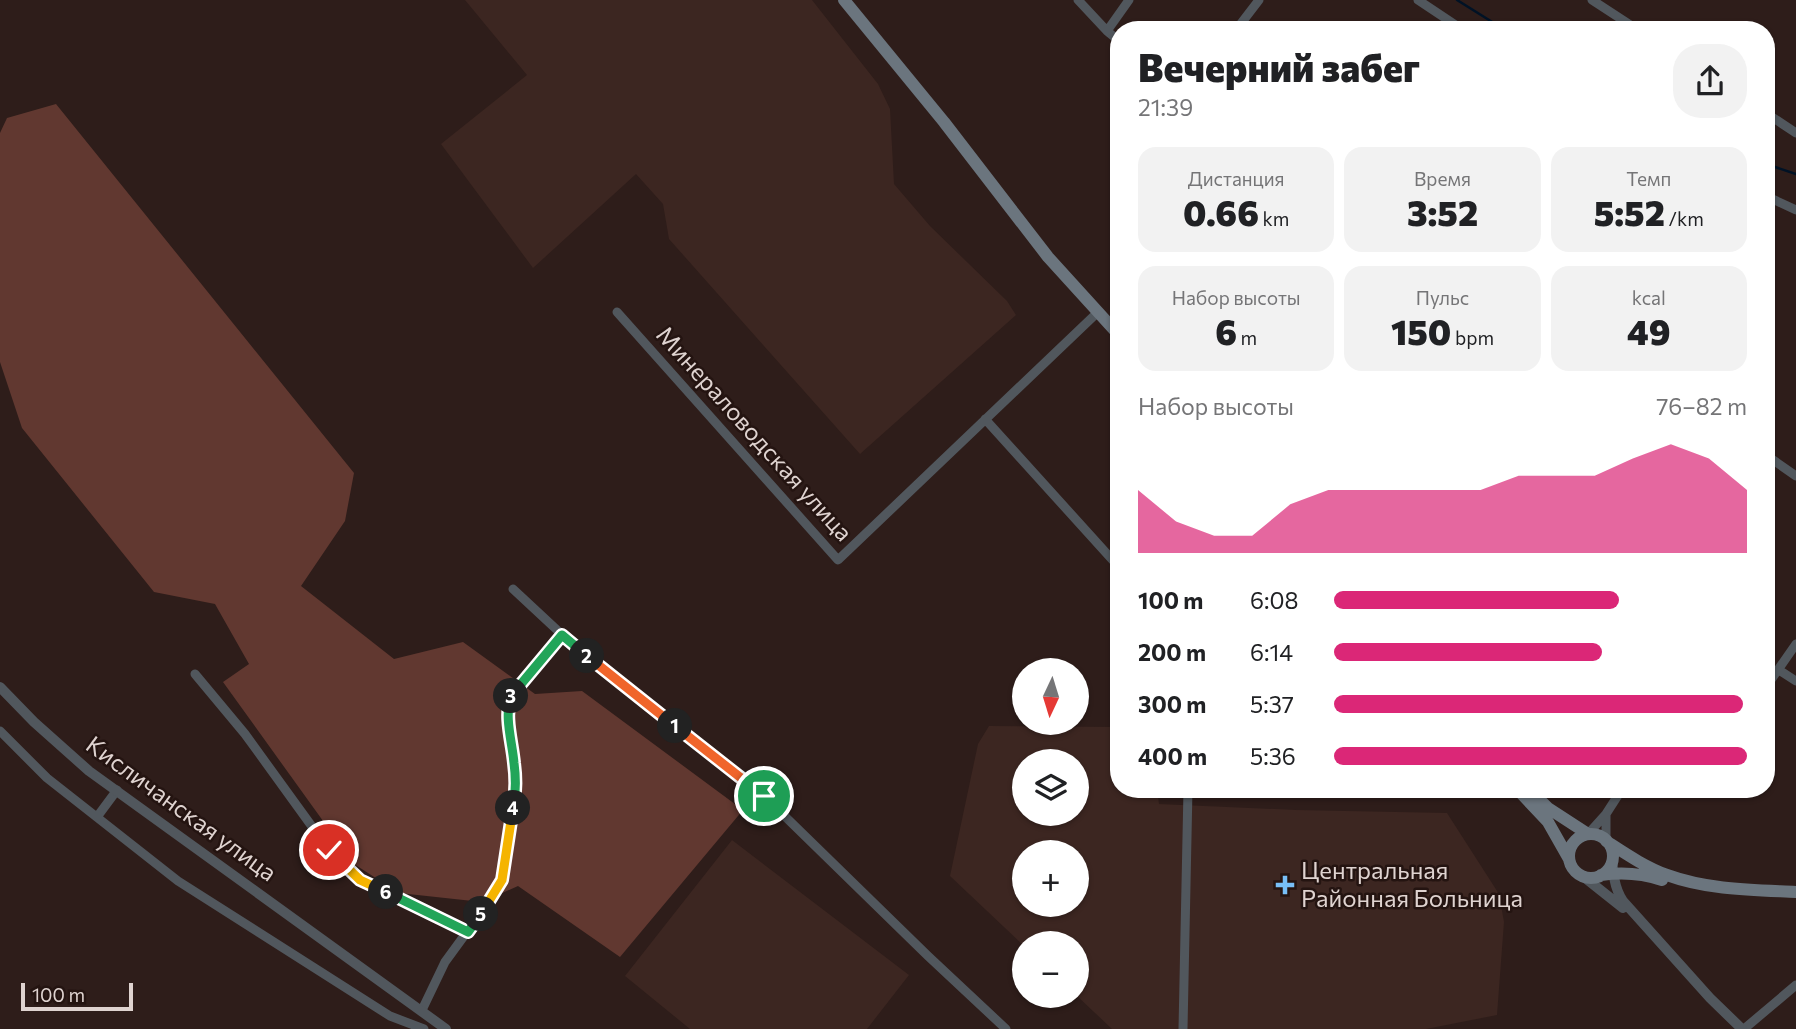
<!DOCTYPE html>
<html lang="ru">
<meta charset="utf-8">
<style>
:root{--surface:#fff;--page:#f2f2f2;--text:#202124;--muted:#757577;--accent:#db2777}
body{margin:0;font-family:Commissioner,sans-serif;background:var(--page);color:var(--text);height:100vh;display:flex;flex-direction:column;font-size:26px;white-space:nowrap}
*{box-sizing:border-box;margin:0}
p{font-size:23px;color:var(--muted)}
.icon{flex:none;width:38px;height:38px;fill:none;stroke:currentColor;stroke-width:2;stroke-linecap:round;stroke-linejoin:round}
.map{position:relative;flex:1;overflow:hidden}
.drawer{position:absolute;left:1110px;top:21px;width:665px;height:777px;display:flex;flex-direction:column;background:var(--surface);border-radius:28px;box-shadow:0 2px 5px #0004}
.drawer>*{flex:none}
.needle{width:46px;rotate:184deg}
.controls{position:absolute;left:1012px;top:658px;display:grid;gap:14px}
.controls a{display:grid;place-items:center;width:77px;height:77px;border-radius:50%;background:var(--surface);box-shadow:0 2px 5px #0004;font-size:35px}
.scale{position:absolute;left:21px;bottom:18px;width:112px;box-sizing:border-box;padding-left:7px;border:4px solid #dfd3d0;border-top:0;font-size:19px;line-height:24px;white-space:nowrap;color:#dfd3d0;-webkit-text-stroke:5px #241411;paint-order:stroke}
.pin{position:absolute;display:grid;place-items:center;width:60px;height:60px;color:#fff;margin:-30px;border:4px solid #fff;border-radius:50%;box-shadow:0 2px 7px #0007}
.km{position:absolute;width:35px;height:35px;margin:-18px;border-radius:50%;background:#222;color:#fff;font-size:19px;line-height:35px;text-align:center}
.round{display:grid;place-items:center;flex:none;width:74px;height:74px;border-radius:28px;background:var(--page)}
.headline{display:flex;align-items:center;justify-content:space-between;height:119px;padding:0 28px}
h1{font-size:38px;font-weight:800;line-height:52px}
.stats{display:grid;grid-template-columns:repeat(3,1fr);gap:10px;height:119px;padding:7px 28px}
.stats div{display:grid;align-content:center;border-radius:18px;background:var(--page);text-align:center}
.stats b{font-size:35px;font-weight:800}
.stats small{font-size:19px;font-weight:400}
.stats p{font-size:19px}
.chart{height:196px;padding:14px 28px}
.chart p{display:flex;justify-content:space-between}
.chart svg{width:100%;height:126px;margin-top:7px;fill:var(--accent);opacity:.7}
ul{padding:0 28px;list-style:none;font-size:23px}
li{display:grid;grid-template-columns:112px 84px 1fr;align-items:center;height:52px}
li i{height:18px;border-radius:9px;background:var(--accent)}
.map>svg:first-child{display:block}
.built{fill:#3c2621;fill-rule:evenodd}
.green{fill:#613830}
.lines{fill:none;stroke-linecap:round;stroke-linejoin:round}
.stream{stroke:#001225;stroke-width:2.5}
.minor{stroke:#51575d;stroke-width:9}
.tertiary{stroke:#51575d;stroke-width:10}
.secondary{stroke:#6b757e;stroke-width:12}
.split-1-casing{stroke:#fff;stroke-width:14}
.split-2-casing{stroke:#fff;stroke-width:14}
.split-3-casing{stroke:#fff;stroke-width:14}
.split-4-casing{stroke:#fff;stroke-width:14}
.split-5-casing{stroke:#fff;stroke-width:14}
.split-6-casing{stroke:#fff;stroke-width:14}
.split-7-casing{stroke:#fff;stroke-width:14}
.split-1{stroke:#f0652b;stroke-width:9}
.split-2{stroke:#f0652b;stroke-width:9}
.split-3{stroke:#22a559;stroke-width:9}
.split-4{stroke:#22a559;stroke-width:9}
.split-5{stroke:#f5b400;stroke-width:9}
.split-6{stroke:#22a559;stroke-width:9}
.split-7{stroke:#f5b400;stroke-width:9}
.poi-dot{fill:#78bff7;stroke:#241411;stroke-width:2.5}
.labels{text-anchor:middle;stroke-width:5;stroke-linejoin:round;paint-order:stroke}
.street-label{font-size:24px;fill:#dfd3d0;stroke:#241411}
.poi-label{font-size:24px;fill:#dfd3d0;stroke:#241411;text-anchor:start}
</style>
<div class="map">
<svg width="1796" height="1029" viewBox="0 0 1796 1029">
<rect width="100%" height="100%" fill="#2e1d1a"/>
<path class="built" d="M465 0H812L878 84 890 109 894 184 930 226 1007 301 1016 315 860 454 669 239 663 204 636 174 533 268 441 144 527 75Z
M989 726 1118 727V789H1157L1159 804 1296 810 1447 813 1499 894 1504 922 1497 1015 1426 1029H1112L1076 995V943H1024V946L950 876 978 744ZM1024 761H1076V814H1024ZM1024 852H1076V905H1024Z
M732 840 909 975 867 1029H690L625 976Z"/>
<path class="green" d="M56 104 354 473 345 521 301 586 394 659 463 642 535 694 582 691 743 810 620 957 518 886 482 902 399 893 354 864 223 682 249 664 215 604 154 592 22 428 0 362V133L7 118Z"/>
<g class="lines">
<path class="stream" d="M1457 0 1505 30
M1766 164 1796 174"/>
<path class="minor" d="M1078 0 1107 31 1118 40
M1418 0 1463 30
M1592 0 1638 30
M1236 30 1259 0
M1107 31 1129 0
M1766 113 1796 133
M1766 196 1796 210
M617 312 838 560 1098 312
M985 419 1118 566
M1766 455 1796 476
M513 589 571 643 764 796 928 956 1006 1029
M1779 670 1796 681
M195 674 245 734 329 850 360 880 468 932
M1766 687 1796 644
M0 731 47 778 178 881 390 1016 424 1029
M97 817 117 790
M1588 834 1606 814 1622 789
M1606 841V815
M422 1010 445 962 483 910 502 880 515 797V766L508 714 509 698 563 635
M1183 1029 1188 789
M1744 1029 1796 985"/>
<path class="tertiary" d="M0 687 34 722 89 771 446 1029
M1612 856C1613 872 1614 888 1623 901L1710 998 1742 1029
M1584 877 1623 908"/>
<path class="secondary" d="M844 0 944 122 1048 257 1118 334
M1517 789 1548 822 1569 859
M1529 789 1548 808 1588 834
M1569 856a22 22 0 1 1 44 0a22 22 0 1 1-44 0Z
M1606 841C1626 854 1645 867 1667 875 1708 890 1753 890 1796 892
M1601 875C1623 872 1641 873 1662 880"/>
</g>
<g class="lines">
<defs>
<path id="split-1" d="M675 726 764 796"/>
<path id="split-2" d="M587 656 675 726"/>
<path id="split-3" d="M511 696 562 635 587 656"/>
<path id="split-4" d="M511 696C504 717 512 741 514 763 516 778 516 793 513 808"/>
<path id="split-5" d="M481 914 502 880 513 808"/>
<path id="split-6" d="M386 892 468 932 481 914"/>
<path id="split-7" d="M329 850 360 880 386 892"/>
</defs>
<use href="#split-1" class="split-1-casing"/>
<use href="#split-2" class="split-2-casing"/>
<use href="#split-3" class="split-3-casing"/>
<use href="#split-4" class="split-4-casing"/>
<use href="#split-5" class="split-5-casing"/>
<use href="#split-6" class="split-6-casing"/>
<use href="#split-7" class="split-7-casing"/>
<use href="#split-1" class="split-1"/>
<use href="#split-2" class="split-2"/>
<use href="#split-3" class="split-3"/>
<use href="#split-4" class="split-4"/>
<use href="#split-5" class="split-5"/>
<use href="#split-6" class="split-6"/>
<use href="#split-7" class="split-7"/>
</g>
<path class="poi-dot" d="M1281.5 874.5h7v7h7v7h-7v7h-7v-7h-7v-7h7z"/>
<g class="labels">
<g class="street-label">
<text transform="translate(754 434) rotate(48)" y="8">Минераловодская улица</text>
<text transform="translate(181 809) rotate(36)" y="8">Кисличанская улица</text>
</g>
<g class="poi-label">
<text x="1301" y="879">Центральная<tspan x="1301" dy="28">Районная Больница</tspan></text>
</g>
</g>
</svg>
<div class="controls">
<a><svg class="needle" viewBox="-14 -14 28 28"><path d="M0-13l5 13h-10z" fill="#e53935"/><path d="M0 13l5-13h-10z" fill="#757577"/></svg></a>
<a><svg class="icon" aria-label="layers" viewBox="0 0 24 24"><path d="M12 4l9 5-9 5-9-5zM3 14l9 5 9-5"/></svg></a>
<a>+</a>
<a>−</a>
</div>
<div class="scale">100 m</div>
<div class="pin" style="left:764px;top:796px;background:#1e9e55"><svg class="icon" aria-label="arrive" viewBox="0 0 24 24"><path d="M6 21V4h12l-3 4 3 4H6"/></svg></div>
<div class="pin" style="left:329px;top:850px;background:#d93025"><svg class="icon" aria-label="check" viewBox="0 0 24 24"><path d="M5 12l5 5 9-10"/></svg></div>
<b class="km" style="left:675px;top:726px">1</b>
<b class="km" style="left:587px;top:656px">2</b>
<b class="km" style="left:511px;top:696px">3</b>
<b class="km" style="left:513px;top:808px">4</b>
<b class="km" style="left:481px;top:914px">5</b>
<b class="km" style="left:386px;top:892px">6</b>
<section class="drawer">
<div class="headline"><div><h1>Вечерний забег</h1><p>21:39</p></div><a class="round"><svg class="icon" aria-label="share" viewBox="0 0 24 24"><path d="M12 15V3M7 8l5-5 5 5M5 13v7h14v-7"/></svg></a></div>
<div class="stats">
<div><p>Дистанция</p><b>0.66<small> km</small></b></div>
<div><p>Время</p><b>3:52</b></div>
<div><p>Темп</p><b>5:52<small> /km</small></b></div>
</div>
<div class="stats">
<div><p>Набор высоты</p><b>6<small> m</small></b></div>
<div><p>Пульс</p><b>150<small> bpm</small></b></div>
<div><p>kcal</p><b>49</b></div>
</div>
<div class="chart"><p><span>Набор высоты</span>76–82 m</p>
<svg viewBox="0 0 160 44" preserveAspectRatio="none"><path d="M0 44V22L10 33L20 38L30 38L40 27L50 22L60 22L70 22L80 22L90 22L100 17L110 17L120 17L130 11L140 6L150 11L160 22V44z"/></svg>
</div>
<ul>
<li><b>100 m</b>6:08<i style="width:69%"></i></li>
<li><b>200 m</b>6:14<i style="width:65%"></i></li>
<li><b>300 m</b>5:37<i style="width:99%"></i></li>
<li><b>400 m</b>5:36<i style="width:100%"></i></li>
</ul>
</section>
</div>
